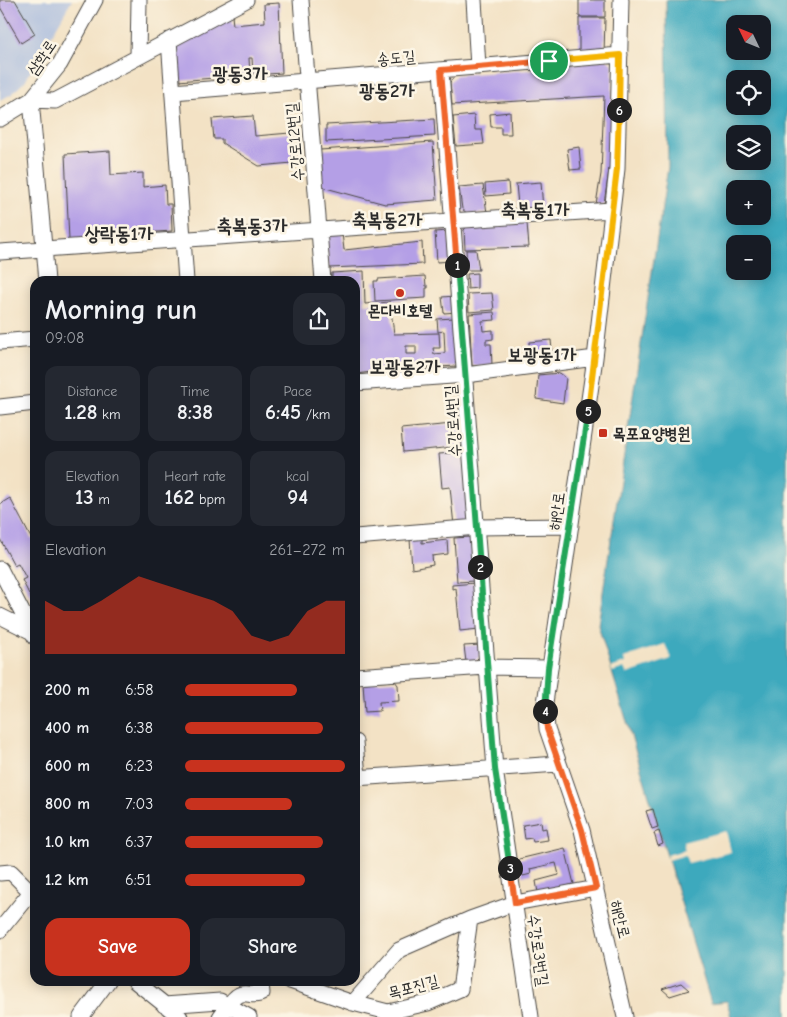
<!DOCTYPE html>
<meta charset="utf-8">
<style>
:root{--surface:#171b24;--page:#242831;--text:#f1f3f6;--muted:#9ea1a6;--accent:#c8321e}
body{margin:0;font-family:"Comic Neue","Poor Story",sans-serif;background:var(--page);color:var(--text);height:100vh;display:flex;flex-direction:column;font-size:19px;white-space:nowrap}
*{box-sizing:border-box;margin:0}
p{font-size:16px;color:var(--muted)}
.icon{flex:none;width:28px;height:28px;fill:none;stroke:currentColor;stroke-width:2;stroke-linecap:round;stroke-linejoin:round}
.map{position:relative;flex:1;overflow:hidden}
.side{position:absolute;left:30px;top:276px;width:330px;height:710px;display:flex;flex-direction:column;background:var(--surface);border-radius:15px;box-shadow:0 2px 12px #0003}
.side>*{flex:none}
.needle{width:32px;rotate:313deg}
.fabs{position:absolute;left:726px;top:15px;display:grid;gap:10px}
.fabs a{display:grid;place-items:center;width:45px;height:45px;border-radius:10px;background:var(--surface);box-shadow:0 2px 12px #0003;font-size:25px}
.pin{position:absolute;display:grid;place-items:center;width:42px;height:42px;color:#fff;margin:-21px;border:2px solid #fff;border-radius:50%;box-shadow:0 1px 5px #0007}
.km{position:absolute;width:25px;height:25px;margin:-12px;border-radius:50%;background:#222;color:#fff;font-size:14px;line-height:25px;text-align:center}
.round{display:grid;place-items:center;flex:none;width:52px;height:52px;border-radius:15px;background:var(--page)}
.head{display:flex;align-items:center;justify-content:space-between;height:85px;padding:0 15px}
h1{font-size:28px;font-weight:600;line-height:38px}
.figures{display:grid;grid-template-columns:repeat(3,1fr);gap:8px;height:85px;padding:5px 15px}
.figures div{display:grid;align-content:center;border-radius:12px;background:var(--page);text-align:center}
.figures b{font-size:21px;font-weight:600}
.figures small{font-size:14px;font-weight:400}
.figures p{font-size:14px}
.chart{height:140px;padding:10px 15px}
.chart p{display:flex;justify-content:space-between}
.chart svg{width:100%;height:90px;margin-top:5px;fill:var(--accent);opacity:.7}
.action{display:flex;gap:10px;margin-top:auto;padding:10px 15px}
.action a{flex:1;height:58px;border-radius:15px;background:var(--accent);color:#fff;font-size:20px;font-weight:600;line-height:58px;text-align:center}
.action a+a{background:var(--page);color:var(--text)}
ul{padding:0 15px;list-style:none;font-size:16px}
li{display:grid;grid-template-columns:80px 60px 1fr;align-items:center;height:38px}
li i{height:12px;border-radius:6px;background:var(--accent)}
.map>svg:first-child{display:block}
.industrial{fill:#b7c5de}
.water{fill:#3da9bd;stroke:#346a74;fill-rule:evenodd}
.pier{fill:#f3e2c5}
.building{fill:#b49fe6;fill-rule:evenodd}
.lines{fill:none;stroke-linecap:round;stroke-linejoin:round}
.minor-casing{stroke:#494642;stroke-width:17}
.minor{stroke:#fff;stroke-width:15}
.split-1-casing{stroke:#fff;stroke-width:10}
.split-2-casing{stroke:#fff;stroke-width:10}
.split-3-casing{stroke:#fff;stroke-width:10}
.split-4-casing{stroke:#fff;stroke-width:10}
.split-5-casing{stroke:#fff;stroke-width:10}
.split-6-casing{stroke:#fff;stroke-width:10}
.split-7-casing{stroke:#fff;stroke-width:10}
.split-1{stroke:#f0652b;stroke-width:6}
.split-2{stroke:#22a559;stroke-width:6}
.split-3{stroke:#22a559;stroke-width:6}
.split-4{stroke:#f0652b;stroke-width:6}
.split-5{stroke:#22a559;stroke-width:6}
.split-6{stroke:#f5b400;stroke-width:6}
.split-7{stroke:#f5b400;stroke-width:6}
.poi-dot{fill:#c8321e;stroke:#fcf5e5;stroke-width:2}
.labels{text-anchor:middle;stroke-width:5;stroke-linejoin:round;paint-order:stroke}
.street-label{font-size:16px;fill:#2b2b2b;stroke:#fcf5e5}
.poi-label{font-size:16px;font-weight:bold;fill:#2b2b2b;stroke:#fcf5e5}
.quarter-label{font-size:19px;font-weight:bold;fill:#2b2b2b;stroke:#fcf5e5}
</style>
<div class="map">
<svg width="787" height="1017" viewBox="0 0 787 1017">
<rect width="100%" height="100%" fill="#fcf5e5"/>
<filter id="ink" filterUnits="userSpaceOnUse"><feTurbulence type="fractalNoise" baseFrequency=".02" numOctaves="2"/><feDisplacementMap in="SourceGraphic" scale="10" xChannelSelector="R" yChannelSelector="G"/><feConvolveMatrix kernelMatrix="1 2 1 2 8 2 1 2 1" color-interpolation-filters="sRGB"/></filter>
<filter id="wash" filterUnits="userSpaceOnUse"><feTurbulence type="fractalNoise" baseFrequency=".0096" numOctaves="4" result="noise"/><feDisplacementMap in="SourceGraphic" scale="20" xChannelSelector="R" yChannelSelector="G"/><feGaussianBlur stdDeviation="1.12" result="paint"/><feColorMatrix in="noise" values="0 0 0 0 0 0 0 0 0 0 0 0 0 0 0 0 0 1.4 0 .05"/><feComposite in="paint" operator="in"/></filter>
<g filter="url(#wash)">
<rect width="100%" height="100%" fill="#f3e2c5"/>
<path class="industrial" d="M0 0H72L25 81 12 94 0 100Z"/>
<path class="water" d="M666 0H787V1017H731L727 1001 711 1003 598 625 668 167ZM735 24H762V51H735ZM735 79H762V106H735ZM735 134H762V161H735ZM735 189H762V216H735ZM735 244H762V271H735Z"/>
<path class="pier" d="M665 644 671 659 627 674 624 668 612 672 611 668 625 663 624 658Z
M726 831 731 852 688 863 685 855 668 860 667 855 685 850 683 842Z"/>
<g id="blocks">
<path class="building" d="M0 0H15L35 34 21 43 0 7Z
M579 0H605V17H579Z
M279 3 282 73 253 75 252 58H249L250 75 178 81 175 46 232 16 233 25 265 22 264 4Z
M579 18H605L604 54H579Z
M606 59 613 65 610 163 604 204H596L601 174 604 96 452 105 450 82 456 75 532 70V68Z
M510 112 511 134H501V127H491L490 114Z
M474 115 475 130H482L484 144 456 146 453 117Z
M253 116 255 136 290 133 292 163 259 166 222 143V139H214L212 119Z
M434 119 435 136 326 142V125Z
M433 142 437 200 385 204 322 187 320 150Z
M579 147 581 169 570 170 567 149Z
M110 151 111 175 143 173V187L165 185 166 204H171L172 231 97 236V239L69 240 65 154Z
M508 182 509 194 486 196 485 184Z
M541 182 543 210 521 211V204L518 205 516 184Z
M483 185 487 213 468 214 462 209 459 187Z
M527 223 529 247 465 249 464 230 467 226Z
M448 231 453 261 437 262 435 232Z
M342 233 344 250 422 242 423 264 329 268 326 239 332 234Z
M466 250H476L479 270H467Z
M364 271 365 304 390 302 394 334 439 333 440 348H433L434 354 445 353 444 331 438 332 437 319 454 318 457 366 398 369 355 374V281H332V273ZM406 346H416V354H406Z
M477 273V288L468 289 467 274Z
M425 276 426 286H428V288H426V298L375 301 374 281H378V279Z
M492 293 494 310 469 312 468 294Z
M455 296 457 312 444 313 442 297Z
M494 312 495 320 482 321 483 331 493 330V339L486 340V344H491L492 365 472 366 469 314Z
M551 340 553 360 530 362 529 342Z
M560 373 566 378 563 403 536 399 538 375Z
M462 423 464 446 403 452 401 429Z
M465 452 471 518 464 525 454 526 450 487 442 488 439 454Z
M10 498 31 538 35 537V606L22 580 26 578 18 563 14 565 0 539V504Z
M471 537 474 581 457 582 454 538Z
M410 539H422V543L447 540 448 554 432 556 433 565 412 569Z
M475 583 479 629 460 631 456 588 452 589V585Z
M480 645 481 655 475 661 466 662 464 646Z
M395 681 398 685 399 701 379 702 380 711 365 712 363 683Z
M653 809 658 827 652 829 646 811Z
M541 822 542 829 546 828 548 840 533 842 532 838 525 839 523 825Z
M659 831 663 844 658 846 654 833Z
M565 848 574 884 538 893 536 881 559 875 556 863 530 869 531 874 523 876 519 859Z
M681 983 689 990 670 996 662 989Z"/>
</g>
</g>
<g filter="url(#ink)">
<use href="#blocks" fill-opacity="0" stroke="#494642" stroke-width="1"/>
<g class="lines">
<defs>
<path id="minor" d="M301 0 323 281
M474 0 478 67
M621 0 617 169 595 358 545 703 547 729 582 830 625 1017
M169 40 186 281
M138 56 139 0
M441 71 495 769 531 1017
M173 92 620 55
M31 100 55 101 246 0
M31 100 47 281
M0 119 31 100 60 64 95 0
M0 252 611 210
M0 342 35 339
M355 383 466 375 595 358
M0 407 35 403
M355 537 478 527 571 526
M0 569 35 637
M0 616 32 632 35 631
M355 676 486 667 548 668
M355 742 358 777
M355 778 558 764
M0 873 11 872 35 896
M0 930 35 887
M135 981 180 1017
M290 981 353 1003 388 1012 428 1003 460 989 470 919 515 903 596 888
M353 1003 399 950 470 919
M164 1005 220 1001 249 1017
M81 1017 108 981
M220 1017C225 1011 232 998 239 995 246 991 254 998 262 993L261 983 256 981"/>
</defs>
<use href="#minor" class="minor-casing"/>
<use href="#minor" class="minor"/>
</g>
</g>
<g class="lines" filter="url(#ink)">
<defs>
<path id="split-1" d="M457 265 441 70 549 61"/>
<path id="split-2" d="M457 265 480 567"/>
<path id="split-3" d="M480 567 495 769 510 868"/>
<path id="split-4" d="M510 868 515 903 596 888 582 830 547 729 545 711"/>
<path id="split-5" d="M545 711 548 668 588 411"/>
<path id="split-6" d="M588 411 617 169 619 110"/>
<path id="split-7" d="M549 61 620 55 619 110"/>
</defs>
<use href="#split-1" class="split-1-casing"/>
<use href="#split-2" class="split-2-casing"/>
<use href="#split-3" class="split-3-casing"/>
<use href="#split-4" class="split-4-casing"/>
<use href="#split-5" class="split-5-casing"/>
<use href="#split-6" class="split-6-casing"/>
<use href="#split-7" class="split-7-casing"/>
<use href="#split-1" class="split-1"/>
<use href="#split-2" class="split-2"/>
<use href="#split-3" class="split-3"/>
<use href="#split-4" class="split-4"/>
<use href="#split-5" class="split-5"/>
<use href="#split-6" class="split-6"/>
<use href="#split-7" class="split-7"/>
</g>
<g class="poi-dot">
<circle cx="400" cy="293" r="5"/>
<rect x="598" y="428" width="10" height="10" rx="2.5"/>
</g>
<g class="labels">
<g class="street-label">
<text transform="translate(41 57) rotate(-56)" y="6">삼학로</text>
<text transform="translate(396 57) rotate(-5)" y="6">송도길</text>
<text transform="translate(294 142) rotate(-95)" y="6">수강로12번길</text>
<text transform="translate(452 421) rotate(-94)" y="6">수강로4번길</text>
<text transform="translate(556 511) rotate(-82)" y="6">해안로</text>
<text transform="translate(621 919) rotate(76)" y="6">해안로</text>
<text transform="translate(539 950) rotate(82)" y="6">수강로3번길</text>
<text transform="translate(413 986) rotate(-15)" y="6">목포진길</text>
</g>
<g class="poi-label">
<text x="400" y="316">몬다비호텔</text>
<text x="613" y="439" text-anchor="start">목포요양병원</text>
</g>
<g class="quarter-label">
<text x="240" y="80">광동3가</text>
<text x="387" y="97">광동2가</text>
<text x="535" y="216">축복동1가</text>
<text x="387" y="226">축복동2가</text>
<text x="252" y="232">축복동3가</text>
<text x="119" y="240">상락동1가</text>
<text x="542" y="361">보광동1가</text>
<text x="405" y="373">보광동2가</text>
</g>
</g>
</svg>
<div class="fabs">
<a><svg class="needle" viewBox="-14 -14 28 28"><path d="M0-13l5 13h-10z" fill="#e53935"/><path d="M0 13l5-13h-10z" fill="#9ea1a6"/></svg></a>
<a><svg class="icon" aria-label="locate" viewBox="0 0 24 24"><circle cx="12" cy="12" r="6"/><path d="M12 2v4M12 18v4M2 12h4M18 12h4"/></svg></a>
<a><svg class="icon" aria-label="layers" viewBox="0 0 24 24"><path d="M12 4l9 5-9 5-9-5zM3 14l9 5 9-5"/></svg></a>
<a>+</a>
<a>−</a>
</div>
<div class="pin" style="left:549px;top:61px;background:#1e9e55"><svg class="icon" aria-label="arrive" viewBox="0 0 24 24"><path d="M6 21V4h12l-3 4 3 4H6"/></svg></div>
<b class="km" style="left:457px;top:265px">1</b>
<b class="km" style="left:480px;top:567px">2</b>
<b class="km" style="left:510px;top:868px">3</b>
<b class="km" style="left:545px;top:711px">4</b>
<b class="km" style="left:588px;top:411px">5</b>
<b class="km" style="left:619px;top:110px">6</b>
<section class="side">
<div class="head"><div><h1>Morning run</h1><p>09:08</p></div><a class="round"><svg class="icon" aria-label="share" viewBox="0 0 24 24"><path d="M12 15V3M7 8l5-5 5 5M5 13v7h14v-7"/></svg></a></div>
<div class="figures">
<div><p>Distance</p><b>1.28<small> km</small></b></div>
<div><p>Time</p><b>8:38</b></div>
<div><p>Pace</p><b>6:45<small> /km</small></b></div>
</div>
<div class="figures">
<div><p>Elevation</p><b>13<small> m</small></b></div>
<div><p>Heart rate</p><b>162<small> bpm</small></b></div>
<div><p>kcal</p><b>94</b></div>
</div>
<div class="chart"><p><span>Elevation</span>261–272 m</p>
<svg viewBox="0 0 160 44" preserveAspectRatio="none"><path d="M0 44V18L10 23L20 23L30 18L40 12L50 6L60 9L70 12L80 15L90 18L100 23L110 35L120 38L130 35L140 23L150 18L160 18V44z"/></svg>
</div>
<ul>
<li><b>200 m</b>6:58<i style="width:70%"></i></li>
<li><b>400 m</b>6:38<i style="width:86%"></i></li>
<li><b>600 m</b>6:23<i style="width:100%"></i></li>
<li><b>800 m</b>7:03<i style="width:67%"></i></li>
<li><b>1.0 km</b>6:37<i style="width:86%"></i></li>
<li><b>1.2 km</b>6:51<i style="width:75%"></i></li>
</ul>
<div class="action"><a>Save</a><a>Share</a></div>
</section>
</div>
